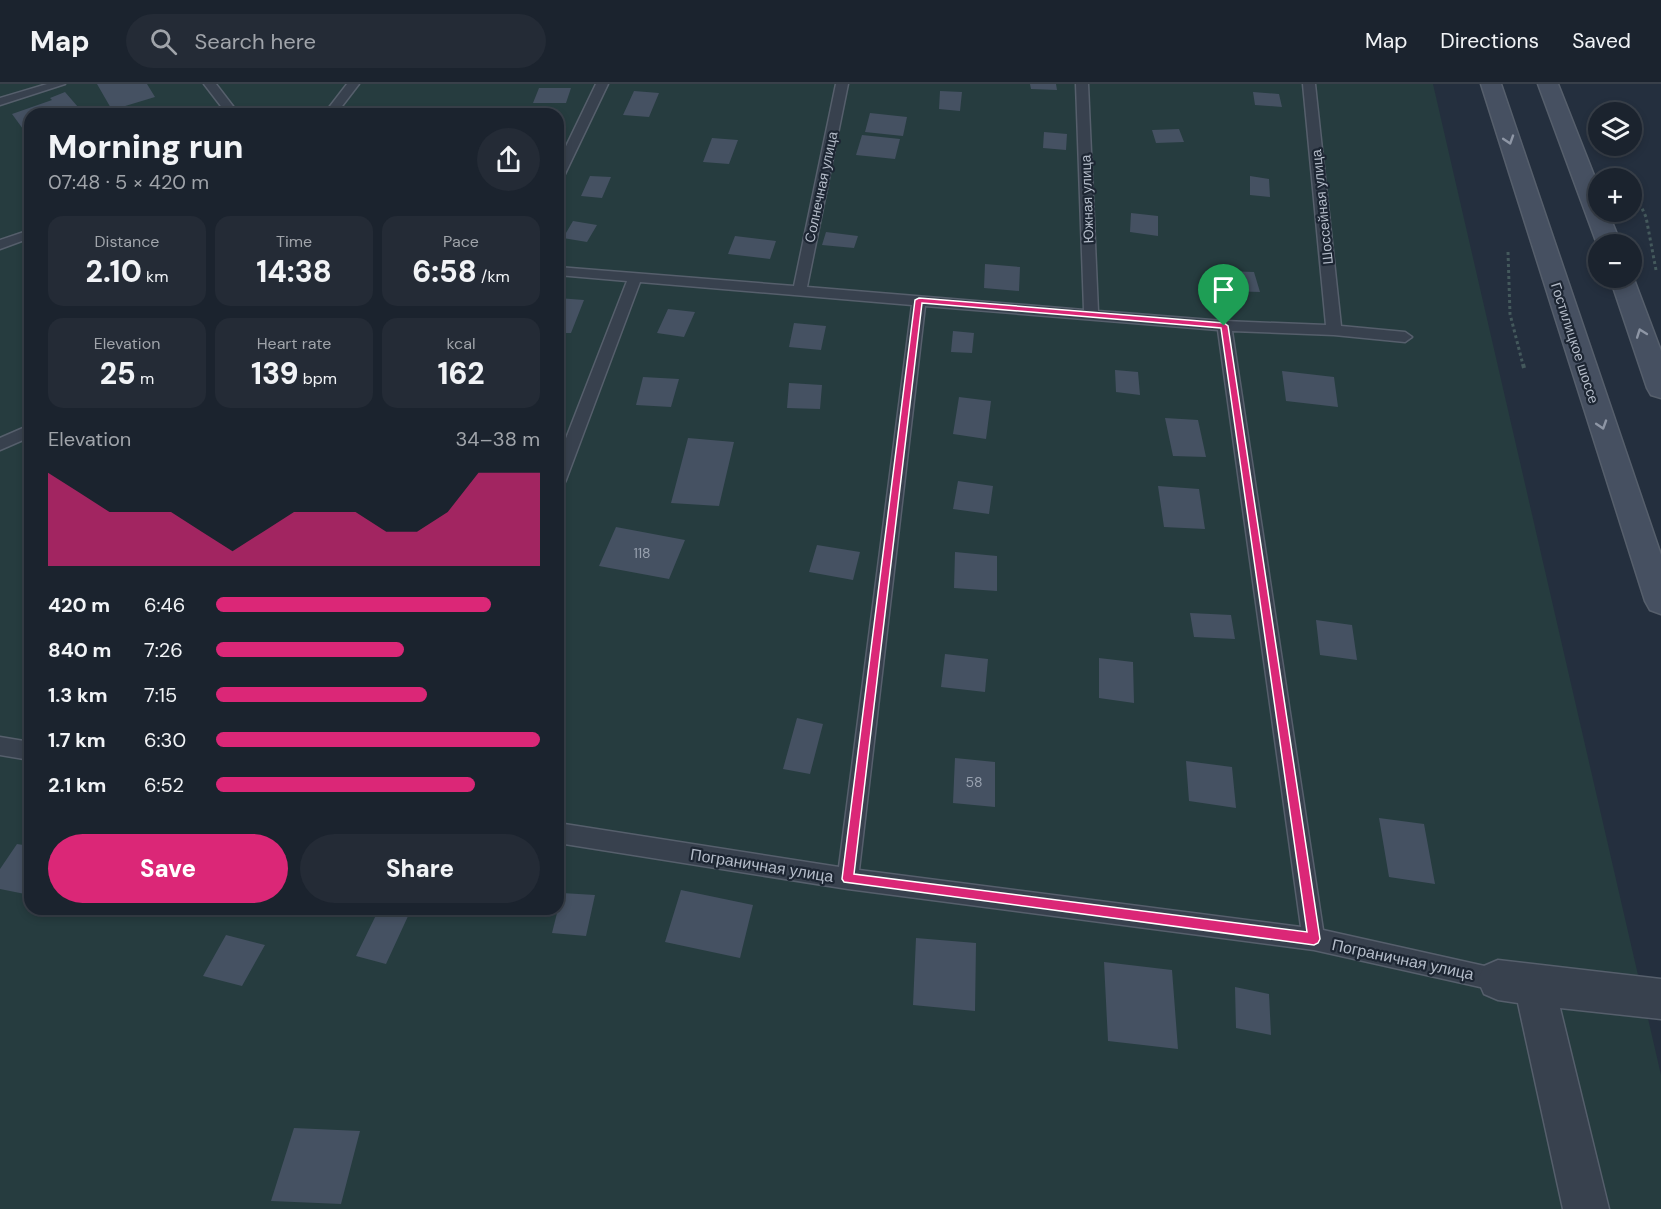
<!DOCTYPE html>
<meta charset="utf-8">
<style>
:root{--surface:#1b232e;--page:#242b36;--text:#f1f3f6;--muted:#a0a4aa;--line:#39404a;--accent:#db2777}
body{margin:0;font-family:"DM Sans",sans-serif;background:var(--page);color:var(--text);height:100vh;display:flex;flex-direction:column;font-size:22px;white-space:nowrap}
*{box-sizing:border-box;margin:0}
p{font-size:20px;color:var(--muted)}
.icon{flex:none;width:33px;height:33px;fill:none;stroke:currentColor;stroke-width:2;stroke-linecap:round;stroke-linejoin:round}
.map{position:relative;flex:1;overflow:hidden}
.sheet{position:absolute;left:24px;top:24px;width:540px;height:807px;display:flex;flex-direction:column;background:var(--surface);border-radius:18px;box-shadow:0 3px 9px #0003,0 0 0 2px var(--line)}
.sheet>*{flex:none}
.controls{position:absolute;left:1588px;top:18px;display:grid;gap:12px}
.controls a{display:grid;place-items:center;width:54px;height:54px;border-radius:50%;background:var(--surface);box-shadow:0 3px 9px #0003,0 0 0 2px var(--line);font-size:30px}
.pin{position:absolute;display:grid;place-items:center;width:51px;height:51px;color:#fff;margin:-62px -26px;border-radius:50% 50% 50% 0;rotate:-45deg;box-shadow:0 0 6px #0007}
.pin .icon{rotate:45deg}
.round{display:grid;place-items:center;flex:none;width:63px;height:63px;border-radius:32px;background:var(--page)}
.overview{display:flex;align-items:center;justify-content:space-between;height:102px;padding:0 24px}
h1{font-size:33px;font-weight:800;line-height:45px}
.figures{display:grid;grid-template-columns:repeat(3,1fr);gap:9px;height:102px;padding:6px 24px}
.figures div{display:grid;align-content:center;border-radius:15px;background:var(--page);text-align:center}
.figures b{font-size:30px;font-weight:800}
.figures small{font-size:16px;font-weight:400}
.figures p{font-size:16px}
.chart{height:168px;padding:12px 24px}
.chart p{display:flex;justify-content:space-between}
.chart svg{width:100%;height:108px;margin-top:6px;fill:var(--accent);opacity:.7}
.cta{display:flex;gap:12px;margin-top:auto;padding:12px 24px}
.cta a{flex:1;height:69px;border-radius:36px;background:var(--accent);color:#fff;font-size:24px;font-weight:800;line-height:69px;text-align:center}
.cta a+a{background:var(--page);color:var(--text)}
ul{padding:0 24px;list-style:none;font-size:20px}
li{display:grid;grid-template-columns:96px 72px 1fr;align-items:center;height:45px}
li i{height:15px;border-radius:8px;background:var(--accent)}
header{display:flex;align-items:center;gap:36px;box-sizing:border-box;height:84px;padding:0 30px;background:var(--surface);border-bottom:2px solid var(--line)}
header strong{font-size:28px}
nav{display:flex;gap:33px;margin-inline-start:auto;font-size:21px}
.search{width:420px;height:54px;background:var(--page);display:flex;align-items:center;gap:15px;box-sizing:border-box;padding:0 21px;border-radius:33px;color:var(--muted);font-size:22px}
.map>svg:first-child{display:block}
.green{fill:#263c3f;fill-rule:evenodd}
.building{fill:#455162}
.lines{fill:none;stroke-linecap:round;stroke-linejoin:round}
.lane-casing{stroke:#565f6c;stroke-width:3}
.street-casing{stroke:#565f6c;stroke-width:3}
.secondary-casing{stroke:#565f6c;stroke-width:3}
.path-far1{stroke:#44595c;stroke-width:3;stroke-dasharray:3 3;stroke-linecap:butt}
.path{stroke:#44595c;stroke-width:4;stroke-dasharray:4.5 4.5;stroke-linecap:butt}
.lane{fill:#38414e;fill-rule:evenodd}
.street{fill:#38414e;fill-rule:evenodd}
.secondary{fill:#465061;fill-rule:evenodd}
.oneway{stroke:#8e96a5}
.route{fill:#db2777;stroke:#fff;stroke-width:1.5;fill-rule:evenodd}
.labels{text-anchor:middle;stroke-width:4.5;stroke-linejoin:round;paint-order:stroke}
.far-street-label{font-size:14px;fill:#b4bcc9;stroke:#1d2633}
.number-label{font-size:14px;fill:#98a1af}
.street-label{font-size:16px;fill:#b4bcc9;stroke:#1d2633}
</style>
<header>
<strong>Map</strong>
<div class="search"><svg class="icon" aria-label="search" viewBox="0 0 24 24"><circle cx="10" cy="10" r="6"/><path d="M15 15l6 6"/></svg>Search here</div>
<nav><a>Map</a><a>Directions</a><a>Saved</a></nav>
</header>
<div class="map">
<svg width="1661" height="1125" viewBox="0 0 1661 1125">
<rect width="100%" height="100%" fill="#242f3e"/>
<path class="green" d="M0 0H1433L1661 991V1125H0ZM30 30H558V825H30Z"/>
<path class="building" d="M97 0H147L155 13 112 26Z
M1030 0H1056L1057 6 1031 5Z
M539 4H571L566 19H533Z
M634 7 659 9 649 33 623 31Z
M940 7 962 8 960 27 939 25Z
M65 8 78 23 58 30H30V43L23 45 12 30 52 16 50 14Z
M1253 8 1279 10 1282 23 1255 21Z
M870 29 907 33 903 52 865 48Z
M1179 45 1184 58 1156 59 1152 46Z
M1044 48 1067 50 1066 66 1043 64Z
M862 51 900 55 895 75 856 71Z
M712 54 738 56 729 80 703 78Z
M590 92 611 93 602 114 581 112Z
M1250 92 1269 95 1270 113 1250 111Z
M1131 129 1158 132V152L1130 148Z
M573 137 597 141 587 158 563 154Z
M826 148 858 152 854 164 822 161Z
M735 152 776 157 770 175 728 170Z
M985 180 1020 183 1019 207 984 204Z
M1224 187 1254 188 1260 208 1229 207Z
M558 214 584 216 571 249H558Z
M668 225 695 228 684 253 657 249Z
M794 239 826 242 821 266 789 263Z
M953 247 974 249 972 269 951 268Z
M1115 286 1138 288 1140 311 1116 308Z
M1282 287 1334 293 1338 323 1286 317Z
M643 293 679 295 671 323 636 321Z
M789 299 822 301 820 325 787 324Z
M959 313 991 317 986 355 953 350Z
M1165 334 1198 336 1206 373 1173 372Z
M688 354 734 358 719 422 671 419Z
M958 397 993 402 989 430 953 425Z
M1158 402 1199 405 1205 445 1164 443Z
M616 443 685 456 669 495 599 482Z
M817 461 860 468 853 496 809 488Z
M955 468 997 472V507L954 504Z
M1190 529 1231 531 1235 555 1194 553Z
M1316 536 1352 541 1357 576 1320 571Z
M945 570 988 575 985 608 941 603Z
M1099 574 1133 578 1134 619 1099 614Z
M797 634 823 640 810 690 783 685Z
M955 674 995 678V723L953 719Z
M1186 677 1232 683 1236 724 1189 717Z
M1379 734 1424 740 1435 800 1389 793Z
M17 760 30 762V811L0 805V785Z
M681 806 753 821 740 874 665 858Z
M562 809 595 811 586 852 552 849Z
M379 825 409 830 386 880 356 872Z
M226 851 265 861 242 902 203 892Z
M916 854 976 859 975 927 913 921Z
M1104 878 1172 886 1178 965 1108 957Z
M1235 903 1269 910 1271 951 1236 944Z
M294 1044 360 1047 341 1120 271 1117Z"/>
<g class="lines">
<defs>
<path id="lane" d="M47 0H65L0 21V14Z
M204 0H216L239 30H227Z
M347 0H359L336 30H324Z
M596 0H608L564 92 558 96V79Z
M836 0H848L807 203 1084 226 1076 0H1088L1098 227 1224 237 1326 241 1303 0H1315L1341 242 1405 248 1412 253 1405 258 1334 251 1232 247 1323 846 1498 885 1506 888 1509 896 1506 904 1498 907 1314 866 848 805 558 759V739L839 783 912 221 640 198 566 396 564 400 558 402V375L627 197 558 191V183L794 202ZM925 222 1218 246 1301 843 859 786Z
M30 146V154L0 165V156Z
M30 341V353L0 366V354Z
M0 653 30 658V676L0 671Z"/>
<path id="street" d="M1498 876 1661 895V935L1560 924 1609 1125H1563L1518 919 1498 916 1484 910 1478 896 1484 882Z"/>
<path id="secondary" d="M1481 0H1501L1661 471V530L1650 526 1645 517Z
M1538 0H1558L1599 104V128H1608L1621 160H1599V163L1597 160Z
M1632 190 1661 267V314L1651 311 1647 304 1610 194H1632Z"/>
</defs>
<use href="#lane" class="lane-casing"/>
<use href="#street" class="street-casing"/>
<use href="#secondary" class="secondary-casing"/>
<path class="path-far1" d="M1625 89 1628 94
M1632 103 1646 133 1656 186
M1508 168 1510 230 1523 281"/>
<path class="path" d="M1523 280 1524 284"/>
<use href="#lane" class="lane"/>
<use href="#street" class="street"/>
<use href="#secondary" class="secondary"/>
</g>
<defs><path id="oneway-chevron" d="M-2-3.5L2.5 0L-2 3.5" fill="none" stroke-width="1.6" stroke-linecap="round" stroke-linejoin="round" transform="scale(1.5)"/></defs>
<g class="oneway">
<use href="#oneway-chevron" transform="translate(1509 56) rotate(72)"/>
<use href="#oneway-chevron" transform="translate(1641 249) rotate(-110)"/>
<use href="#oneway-chevron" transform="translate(1602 341) rotate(72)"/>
</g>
<path class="route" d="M919 214 1224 239 1228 242 1320 855 1318 859 1314 861 844 798 842 795 915 216ZM922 219 1221 244 1307 848 854 790Z"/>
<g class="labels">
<g class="far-street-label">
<text transform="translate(821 103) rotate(-78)" y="5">Солнечная улица</text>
<text transform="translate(1087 115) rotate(-92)" y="5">Южная улица</text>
<text transform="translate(1322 123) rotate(-96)" y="5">Шоссейная улица</text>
<text transform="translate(1575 259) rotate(72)" y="5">Гостилицкое шоссе</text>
</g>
<g class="number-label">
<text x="642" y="474">118</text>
<text x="974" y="703">58</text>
</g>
<g class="street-label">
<text transform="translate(762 781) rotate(9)" y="6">Пограничная улица</text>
<text transform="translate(1403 875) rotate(12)" y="6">Пограничная улица</text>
</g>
</g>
</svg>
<div class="controls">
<a><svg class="icon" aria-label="layers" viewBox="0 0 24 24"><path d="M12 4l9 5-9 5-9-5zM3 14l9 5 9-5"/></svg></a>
<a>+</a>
<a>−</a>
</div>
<div class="pin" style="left:1224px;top:242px;background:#1e9e55"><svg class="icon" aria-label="arrive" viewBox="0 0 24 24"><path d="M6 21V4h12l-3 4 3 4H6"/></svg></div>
<section class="sheet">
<div class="overview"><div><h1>Morning run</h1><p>07:48 · 5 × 420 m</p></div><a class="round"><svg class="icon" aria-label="share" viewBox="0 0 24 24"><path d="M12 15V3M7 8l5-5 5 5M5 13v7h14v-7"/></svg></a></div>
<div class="figures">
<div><p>Distance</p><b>2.10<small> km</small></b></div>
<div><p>Time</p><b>14:38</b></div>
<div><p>Pace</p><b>6:58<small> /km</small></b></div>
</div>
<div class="figures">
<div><p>Elevation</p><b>25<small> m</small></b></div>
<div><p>Heart rate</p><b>139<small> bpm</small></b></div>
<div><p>kcal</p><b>162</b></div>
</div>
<div class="chart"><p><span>Elevation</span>34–38 m</p>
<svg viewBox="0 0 160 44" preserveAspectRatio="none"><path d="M0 44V6L10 14L20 22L30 22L40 22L50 30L60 38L70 30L80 22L90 22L100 22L110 30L120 30L130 22L140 6L150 6L160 6V44z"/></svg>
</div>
<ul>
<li><b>420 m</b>6:46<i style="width:85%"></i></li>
<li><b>840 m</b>7:26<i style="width:58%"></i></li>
<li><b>1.3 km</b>7:15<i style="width:65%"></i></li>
<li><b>1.7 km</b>6:30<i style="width:100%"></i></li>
<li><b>2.1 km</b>6:52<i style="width:80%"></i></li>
</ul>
<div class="cta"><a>Save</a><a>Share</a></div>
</section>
</div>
